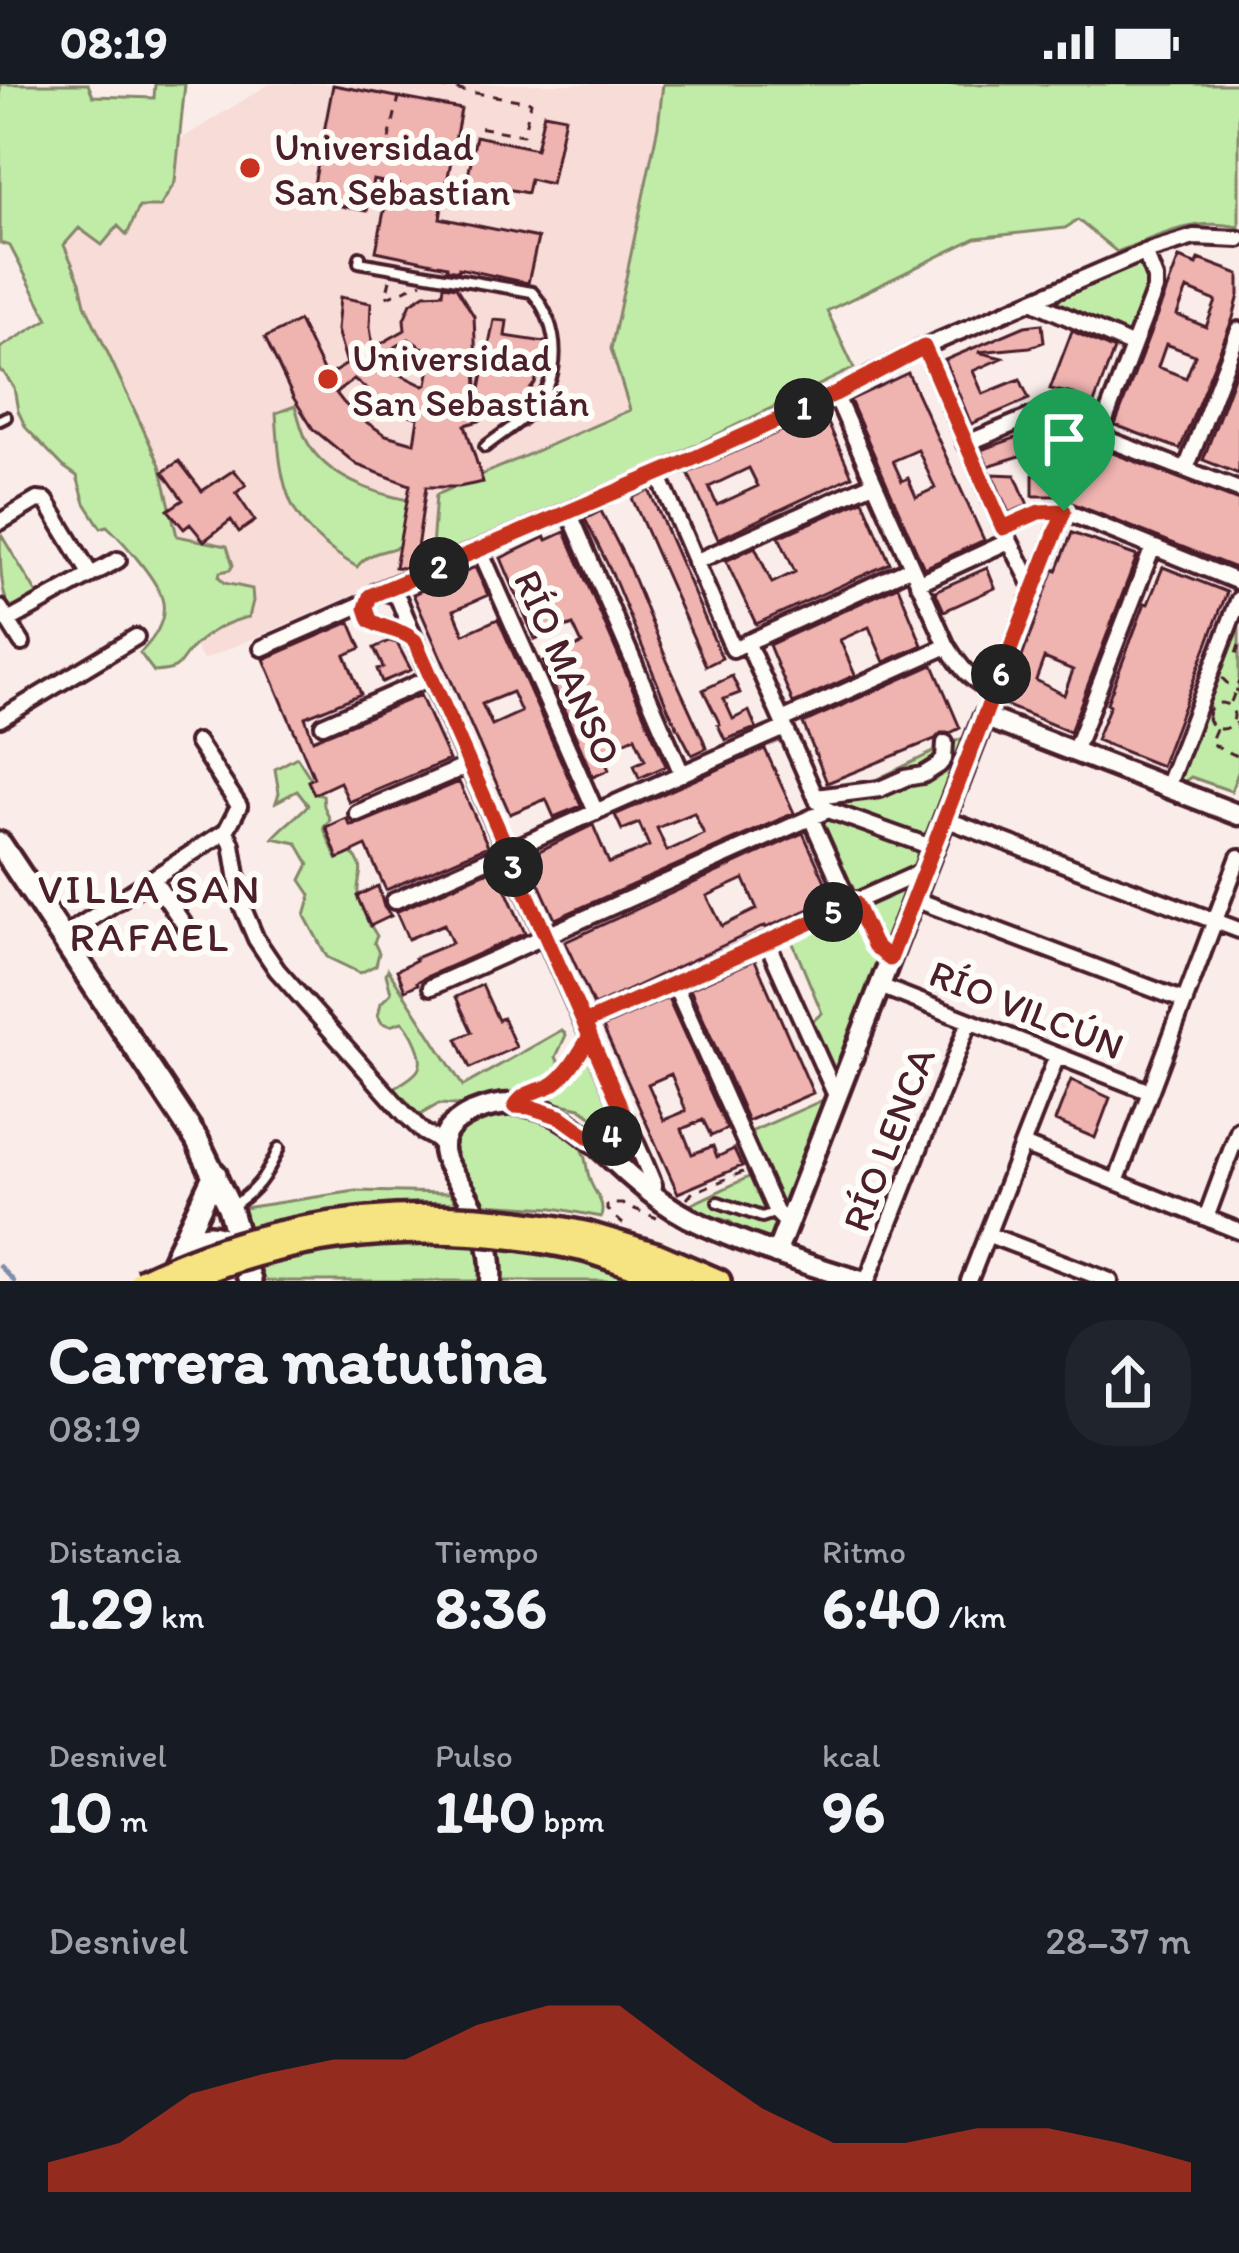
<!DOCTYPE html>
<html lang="es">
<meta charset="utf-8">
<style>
:root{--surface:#171b24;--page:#20242c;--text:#f1f3f6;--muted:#9ea1a6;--accent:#c8321e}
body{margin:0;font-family:Itim,sans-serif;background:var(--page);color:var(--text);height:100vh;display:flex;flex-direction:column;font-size:45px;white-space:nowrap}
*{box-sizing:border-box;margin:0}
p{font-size:39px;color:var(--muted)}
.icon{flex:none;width:66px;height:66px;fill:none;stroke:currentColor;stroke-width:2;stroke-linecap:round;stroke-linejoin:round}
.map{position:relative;height:1197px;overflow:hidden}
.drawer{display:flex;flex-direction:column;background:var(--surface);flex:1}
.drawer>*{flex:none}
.pin{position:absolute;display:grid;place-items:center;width:102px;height:102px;color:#fff;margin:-123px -51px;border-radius:50% 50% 50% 0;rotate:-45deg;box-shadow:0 0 12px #0007}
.pin .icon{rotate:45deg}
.km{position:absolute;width:60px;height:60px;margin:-30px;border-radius:50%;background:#222;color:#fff;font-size:33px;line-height:60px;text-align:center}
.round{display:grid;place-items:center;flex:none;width:126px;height:126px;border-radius:48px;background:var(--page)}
.summary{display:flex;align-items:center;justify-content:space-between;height:204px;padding:0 48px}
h1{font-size:66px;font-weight:700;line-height:90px}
.figures{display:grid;grid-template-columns:repeat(3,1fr);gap:18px;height:204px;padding:12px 48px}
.figures div{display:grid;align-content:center}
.figures b{font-size:60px;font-weight:700}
.figures small{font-size:33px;font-weight:400}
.figures p{font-size:33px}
.chart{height:336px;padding:24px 48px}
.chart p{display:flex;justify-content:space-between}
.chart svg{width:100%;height:216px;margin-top:12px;fill:var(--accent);opacity:.7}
.status{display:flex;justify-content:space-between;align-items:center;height:84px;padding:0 60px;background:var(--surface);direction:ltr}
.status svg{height:33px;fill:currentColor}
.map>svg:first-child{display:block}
.built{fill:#f7dcd8}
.green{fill:#c0eca8;stroke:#85866a;stroke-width:3}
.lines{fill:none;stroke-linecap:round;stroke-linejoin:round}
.stream{stroke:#7c8da9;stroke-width:4.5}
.building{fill:#efb3b0;stroke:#4a1f2b;stroke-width:3;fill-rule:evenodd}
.service-casing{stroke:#4a1f2b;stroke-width:16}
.minor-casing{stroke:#4a1f2b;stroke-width:22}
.tertiary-casing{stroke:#4a1f2b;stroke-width:27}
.secondary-casing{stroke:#4a1f2b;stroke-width:30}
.primary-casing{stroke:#4a1f2b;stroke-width:30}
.path{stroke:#4a1f2b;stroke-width:3;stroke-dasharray:9 9;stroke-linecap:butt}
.service{stroke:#fdfcf7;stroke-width:8}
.minor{stroke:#fdfcf7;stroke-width:14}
.tertiary{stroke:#fdfcf7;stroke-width:18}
.secondary{stroke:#fdfcf7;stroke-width:21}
.primary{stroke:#f6e381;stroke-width:21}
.primary-bridge-casing{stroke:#4a1f2b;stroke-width:30;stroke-linecap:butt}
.primary-bridge{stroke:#f6e381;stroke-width:21}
.route-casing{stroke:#fff;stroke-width:24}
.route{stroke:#c8321e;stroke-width:15}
.poi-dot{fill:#c8321e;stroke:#fdfcf7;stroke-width:4.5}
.labels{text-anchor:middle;stroke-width:12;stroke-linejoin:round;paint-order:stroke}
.poi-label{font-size:39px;fill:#4a1f2b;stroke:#fdfcf7;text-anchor:start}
.street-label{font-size:39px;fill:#4a1f2b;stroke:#fdfcf7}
.neighbourhood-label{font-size:42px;letter-spacing:3px;fill:#4a1f2b;stroke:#fdfcf7}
</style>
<div class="status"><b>08:19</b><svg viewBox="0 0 49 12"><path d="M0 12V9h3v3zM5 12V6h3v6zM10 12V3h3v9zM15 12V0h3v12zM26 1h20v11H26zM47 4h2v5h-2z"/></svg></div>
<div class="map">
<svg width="1239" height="1197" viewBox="0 0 1239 1197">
<rect width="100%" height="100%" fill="#faede9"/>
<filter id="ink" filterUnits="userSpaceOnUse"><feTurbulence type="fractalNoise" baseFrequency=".00833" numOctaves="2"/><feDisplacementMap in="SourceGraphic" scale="24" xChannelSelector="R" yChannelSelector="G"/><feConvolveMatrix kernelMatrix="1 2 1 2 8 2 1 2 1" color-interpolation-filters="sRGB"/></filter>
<g filter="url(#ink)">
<path class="built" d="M269 0H663L658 42 648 384 203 576 15 261 48 235 10 162Z"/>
<path class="green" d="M0 0H88L93 12 154 14 155 0H185L175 98 160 123H139L127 151 118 142 102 161 79 144 64 161 80 198 85 220 160 381 177 452 227 462 233 481 230 486 220 488 219 493 224 499 252 505 253 517 249 533C229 537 208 548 194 562 175 579 186 586 154 588L140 569C153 556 166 539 163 519 160 498 123 457 107 442L101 444 85 419 77 392 64 383 26 344 18 327 14 304 4 289 0 287V264L48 235 10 162 0 159Z
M663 0H1239V143C1194 133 1158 152 1117 168L1078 136 1065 144 976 154 827 227 854 284 648 384 431 477 436 411 630 326 611 265 658 42Z
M1142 178 1145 179 1150 204 1131 253 1050 219Z
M295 322C299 334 302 349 308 359 327 393 373 409 408 416L401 461C387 469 369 466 357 483 285 440 281 407 276 329Z
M0 449 39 513 12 528C0 513 0 474 0 449Z
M1239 535V686L1231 707 1191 693 1180 701 1175 699Z
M967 652 930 744 924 750 915 752 829 718Z
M297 673 311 695 308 697 314 710 323 711 324 722 330 736 324 742 325 747 337 775 351 769C371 787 353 795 359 816 363 829 370 841 377 852L374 858 379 869 376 881 360 889 327 873 305 832 311 811 301 796 309 780 297 759 273 754C284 741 297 733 308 721L297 707 276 718 279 709 275 685Z
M830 732 914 763C930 791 881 803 860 813L851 812 819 745 821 737Z
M907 799 911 801 884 866C870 858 865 836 858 820Z
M854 825C861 841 866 864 882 872L836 996 807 942 822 929 790 852Z
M388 885 463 1002 562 946 566 951 556 973 559 979 555 990 577 976 588 964 619 1034 610 1045 580 1024 517 1010 498 1016 457 1021 439 1020 416 1033 391 1006C398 1001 413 994 418 986 426 974 411 946 402 938L390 942 382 939 378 932 381 919 391 909 386 890Z
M830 1013 776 1170 729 1137 684 1124 761 1087 746 1050Z
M493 1030C523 1032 572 1038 584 1071 587 1080 587 1090 591 1099 597 1113 605 1118 601 1133L554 1124 482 1120C455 1082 429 1046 493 1030Z
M356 1107 450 1109C470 1138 484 1161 484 1197H264L243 1124Z
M499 1164C553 1166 605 1181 656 1197H498Z"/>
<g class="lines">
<path class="stream" d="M0 1182 14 1197"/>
</g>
<path class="building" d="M333 1 461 25 440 134 538 154 528 199 459 184V187L447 185V182L376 167 385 122 394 124 399 101 373 96 367 127 311 116Z
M544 29 565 33 551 100 530 95 527 109 467 97 476 52 536 65Z
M1179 174 1197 181 1199 175 1239 190V211L1233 234 1180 365 1115 341ZM1187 205 1216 217 1206 243 1177 231ZM1166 260 1195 271 1186 294 1158 283Z
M444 201 456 203 474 232 477 304 480 305 494 236 507 237 505 252 545 258 546 261 535 299 515 325 506 330 501 323 479 337 465 341 483 398 459 403H426L417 464H421L419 478 403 484 395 483 410 401 357 381 313 345 293 313 265 254 299 237 326 293 347 280 337 246 340 213 371 219 370 243 373 264 405 246 404 235 411 219 425 210 443 209ZM409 255 421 263 433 266 427 300 424 302 397 289 380 272ZM354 295 389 323 418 334 414 359 386 351 357 332 343 318 336 309Z
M1042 240 1044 258 1030 263 978 268 1002 274 973 287 983 310 1020 295 1029 315 971 340 945 276 1025 242Z
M1072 247 1114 266 1090 330 1070 322 1074 310 1050 305Z
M1239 279V390L1203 376Z
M908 289 984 456 924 484 850 316ZM918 366 935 404 916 413 908 394 902 397 893 377Z
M823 328 852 392 718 455 688 389ZM749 384 758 402 717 421 709 403Z
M1041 345 1047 369 1055 347 1239 417V476L1235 484 1064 416 1066 412H1033V391H1091L1033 368 988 382 981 366Z
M179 377 202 407 234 386 246 401 236 409 255 437 239 448 231 436 204 457 190 440 184 445 168 426 183 416 163 388Z
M992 390 1015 391 1028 421 1009 429Z
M649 406 722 574 706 582 632 414Z
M863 416 890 479 756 540 726 477 755 463 772 499 795 488 779 453Z
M601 427 626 476 668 579 707 664 692 671 669 627 611 487 585 435Z
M565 448 666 682 639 694 634 681 645 676 635 653 601 668 609 686 593 693 543 577 582 560 573 541 535 555 501 474 545 453 547 456Z
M1072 449 1137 472 1070 648 1005 621 1043 514 1054 485 1057 487ZM1044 574 1073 586 1064 611 1036 596Z
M475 483 488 511 454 526 464 550 498 535 581 722 554 733 546 715 510 730 413 510ZM512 608 521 628 492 641 482 620Z
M1163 483 1227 508 1161 682 1096 656 1110 621 1107 619 1145 519 1148 520Z
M987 484 995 504 944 527 935 507Z
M898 502 922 561 884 578 869 543 840 556 855 591 793 619 769 561Z
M350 538 361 564 345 571 361 610 305 633 313 656 420 611 449 676 349 718 340 698 314 710 308 697 314 694 264 575Z
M389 557 397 559 411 586 382 598 377 585 383 583 374 564Z
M933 581 960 644 950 649H941L935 655 827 699 803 639Z
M732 592 740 609 724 615 733 635 749 627 756 644 725 656 718 641 720 640 703 606Z
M765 665 794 729 555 835 527 773 593 741 609 779 632 770 649 762 639 739 622 746 615 731ZM694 729 704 750 667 767 657 744Z
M459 698 488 762 386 806 366 762 338 775 326 743 346 734 350 741 361 739Z
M803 749 833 815 766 844 765 842 594 922 565 858ZM744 795 757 825 722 842 707 812Z
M496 784 525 849 426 893 417 898 418 900 405 906 397 886 416 876 415 874 452 859 444 840 408 855 396 828Z
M378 802 384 823 391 832 370 842 357 812Z
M755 876 813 1009 748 1037 690 905Z
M482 901 498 936 503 934 516 963 470 984 457 955 472 948 456 913Z
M668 914 727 1045 711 1052 703 1036 682 1045 692 1070 713 1062 717 1073 734 1065 742 1082 678 1109 603 943ZM671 990 686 1027 664 1036 648 1000Z
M1071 996 1110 1014 1095 1054 1055 1037Z"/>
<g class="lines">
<defs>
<path id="service" d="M360 173 359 178 532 208C561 241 564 296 530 328 517 341 500 351 485 363
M0 336 6 333
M718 1118 762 1133 774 1129
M230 1123C256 1108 267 1091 279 1064"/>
<path id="minor" d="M1032 217 1133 262
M924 263 1003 444 1034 505
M835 310 947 562C960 583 971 598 995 607
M1099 352 1155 205V194L1145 168
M965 360 1030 333 1047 332 1239 406
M1186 385 1239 246
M658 390 733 565 910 484
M569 428 682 690
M0 438 37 416 46 417 91 491
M1003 444 1039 428 1064 427 1239 498
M480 466 596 728
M695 478 873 399
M918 499 1009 457
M383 507 395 511 399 516 430 594 644 1077 654 1101 653 1111
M367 518C364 550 394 538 414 557
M0 524 22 559
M8 537 118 476
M747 558 818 718 828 726
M262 564 367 518 376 508 679 381 835 310 924 263 1145 168 1194 153 1239 155
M984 633 1064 427
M0 635 136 553
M782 636 947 562
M323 641 430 594
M197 658 239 722 226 747
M1074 668 1153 463
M1167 703 1239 515
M816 713 880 705 905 694 923 691 939 681 944 675 945 659
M357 729 469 681
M811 734 850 821
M945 735 1239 846
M152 794 196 858
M914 815 1185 917
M394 817 785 644
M62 853 226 747 232 760 242 822 256 855 277 886 405 1030 423 1048 443 1059
M767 858 837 1014
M674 899 776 1128 788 1140
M880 902 1150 1008
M431 903 828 726 934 764
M584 939 926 786
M590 1053C611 1055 619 1050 623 1028
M1023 1061 1239 1147
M1116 1098 1239 773
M1206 1134 1239 1045
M989 1151 1110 1197
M867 1197 969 938
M969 1197 1057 972"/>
<path id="tertiary" d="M776 1170 984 633 1239 731
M491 1197C493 1165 483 1138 467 1111 459 1096 442 1079 443 1062 443 1046 458 1035 471 1029 542 999 583 1050 630 1092 648 1108 668 1123 689 1134 744 1161 803 1179 861 1197"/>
<path id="secondary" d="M0 760 197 1056 229 1123 250 1197
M177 1168C202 1146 218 1147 242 1169
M169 1197 171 1182 215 1090"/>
<path id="primary" d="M589 1150 656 1170 719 1197
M585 1166 678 1197"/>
</defs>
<use href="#service" class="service-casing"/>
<use href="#minor" class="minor-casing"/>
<use href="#tertiary" class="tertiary-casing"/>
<use href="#secondary" class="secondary-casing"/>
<use href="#primary" class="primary-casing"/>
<path class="path" d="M421 0 531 18 523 51 477 43
M385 73 402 0
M375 124 382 89
M390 196 386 213 422 199
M1239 561 1236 570 1239 578
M1222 594 1233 605 1239 607
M1231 618 1239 597
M1208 632a13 13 0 1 1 26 0a13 13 0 1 1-26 0Z
M1236 638 1239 650
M1216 645 1210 659 1239 673
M861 832 877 866
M532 1006 551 1001 579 969
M687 1115 692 1109 743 1088
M623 1140 607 1126V1120H622L657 1134"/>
<use href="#service" class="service"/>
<use href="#minor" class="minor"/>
<use href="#tertiary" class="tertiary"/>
<use href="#secondary" class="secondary"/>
<use href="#primary" class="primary"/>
<defs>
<path id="primary-bridge" d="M141 1197C281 1129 438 1117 589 1150
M180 1197C310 1143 448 1135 585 1166"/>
</defs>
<use href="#primary-bridge" class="primary-bridge-casing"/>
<use href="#primary-bridge" class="primary-bridge"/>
</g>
</g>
<g class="lines" filter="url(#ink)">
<defs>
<path id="route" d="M1064 427 1039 428 1003 444 924 263 835 310 679 381 370 512 366 524 370 536C384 547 399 543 415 557L590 952C580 968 567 993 550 1002 535 1009 526 1006 515 1022L530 1023 561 1033 590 1054 610 1053 621 1041 623 1028 584 939 855 819 874 861 890 875 1064 427"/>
</defs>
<use href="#route" class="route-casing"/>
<use href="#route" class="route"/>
</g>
<g class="poi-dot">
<circle cx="250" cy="84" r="12"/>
<circle cx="328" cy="295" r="12"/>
</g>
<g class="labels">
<g class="poi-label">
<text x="274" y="76">Universidad<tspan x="274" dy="45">San Sebastian</tspan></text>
<text x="352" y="287">Universidad<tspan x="352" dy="45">San Sebastián</tspan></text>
</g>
<g class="street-label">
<text transform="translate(568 583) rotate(66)" y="14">RÍO MANSO</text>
<text transform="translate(1027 925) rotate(22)" y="14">RÍO VILCÚN</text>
<text transform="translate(888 1055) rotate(-69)" y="14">RÍO LENCA</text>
</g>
<g class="neighbourhood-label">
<text x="150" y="819">VILLA SAN<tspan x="150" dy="48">RAFAEL</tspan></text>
</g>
</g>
</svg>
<div class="pin" style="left:1064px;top:427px;background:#1e9e55"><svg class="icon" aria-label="arrive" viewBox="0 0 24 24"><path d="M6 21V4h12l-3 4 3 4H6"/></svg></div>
<b class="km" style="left:804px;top:324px">1</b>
<b class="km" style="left:439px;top:483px">2</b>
<b class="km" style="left:513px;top:783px">3</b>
<b class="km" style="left:612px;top:1052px">4</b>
<b class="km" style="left:833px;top:828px">5</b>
<b class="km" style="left:1001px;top:590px">6</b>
</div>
<section class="drawer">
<div class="summary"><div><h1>Carrera matutina</h1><p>08:19</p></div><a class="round"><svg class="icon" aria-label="share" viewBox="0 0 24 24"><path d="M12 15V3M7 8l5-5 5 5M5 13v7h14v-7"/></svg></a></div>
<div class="figures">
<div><p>Distancia</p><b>1.29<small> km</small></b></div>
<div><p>Tiempo</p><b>8:36</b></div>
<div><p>Ritmo</p><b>6:40<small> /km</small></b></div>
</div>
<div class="figures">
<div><p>Desnivel</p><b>10<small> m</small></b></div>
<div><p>Pulso</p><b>140<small> bpm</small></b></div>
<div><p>kcal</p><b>96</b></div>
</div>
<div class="chart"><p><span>Desnivel</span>28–37 m</p>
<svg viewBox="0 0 160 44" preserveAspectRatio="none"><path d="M0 44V38L10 34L20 24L30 20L40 17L50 17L60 10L70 6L80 6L90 17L100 27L110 34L120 34L130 31L140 31L150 34L160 38V44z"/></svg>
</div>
</section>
